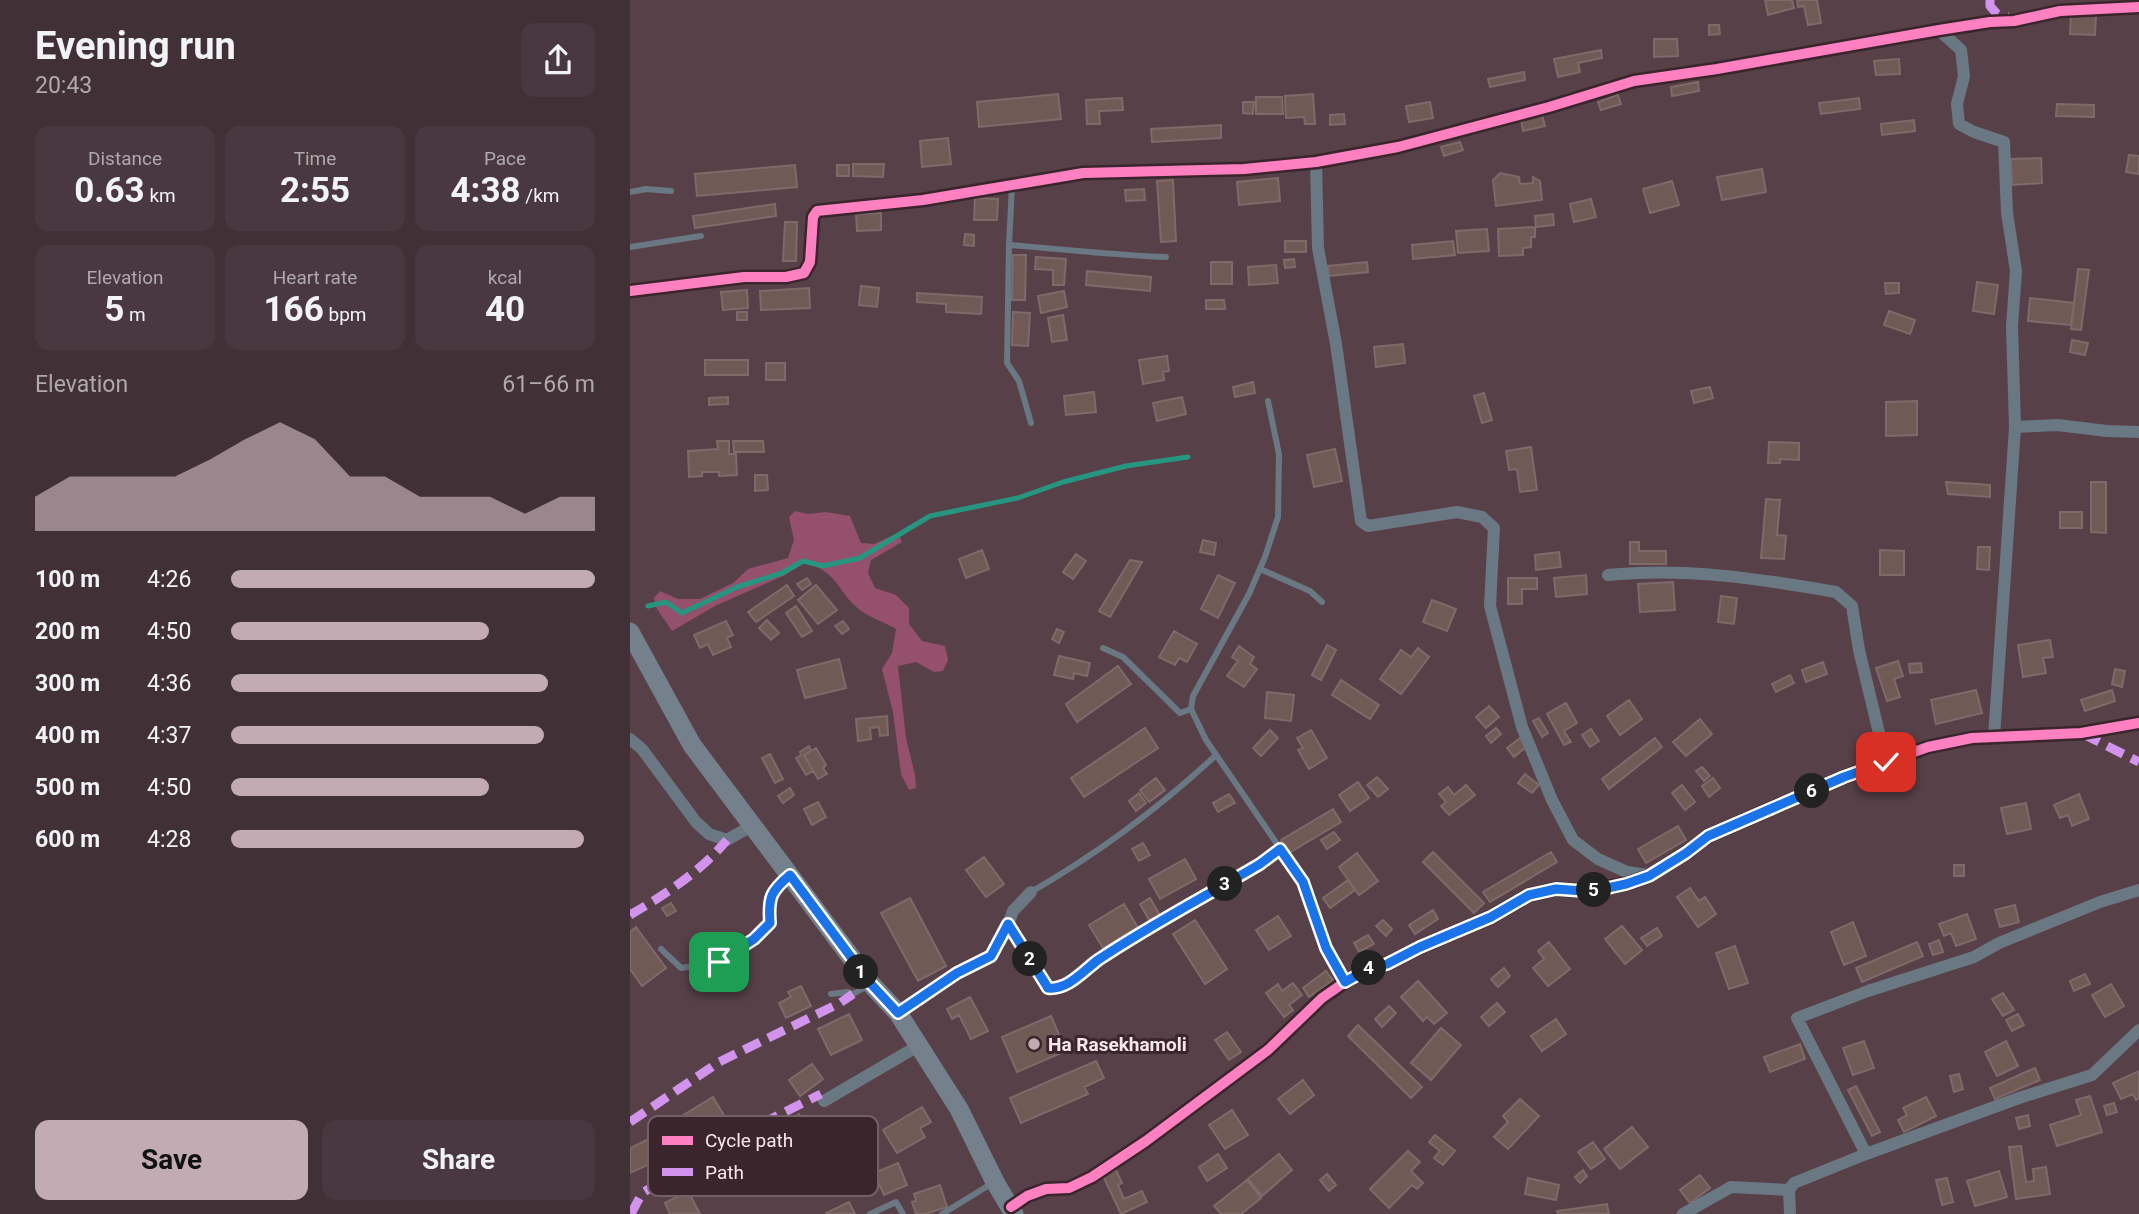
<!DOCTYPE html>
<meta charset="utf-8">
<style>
:root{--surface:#423037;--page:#49383f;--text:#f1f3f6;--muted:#aea9ad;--accent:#c3abb4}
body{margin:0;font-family:Roboto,sans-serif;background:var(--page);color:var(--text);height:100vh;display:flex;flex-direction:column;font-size:26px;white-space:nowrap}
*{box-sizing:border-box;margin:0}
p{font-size:23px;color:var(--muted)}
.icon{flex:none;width:38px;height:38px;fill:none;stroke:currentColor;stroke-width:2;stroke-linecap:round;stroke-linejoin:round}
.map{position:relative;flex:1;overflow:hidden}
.sheet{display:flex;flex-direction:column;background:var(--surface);width:630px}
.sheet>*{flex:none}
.pin{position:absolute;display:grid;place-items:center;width:60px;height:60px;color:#fff;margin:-30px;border-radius:14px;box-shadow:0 4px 10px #0006}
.km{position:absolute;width:35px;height:35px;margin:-18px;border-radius:50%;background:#222;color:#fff;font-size:19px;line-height:35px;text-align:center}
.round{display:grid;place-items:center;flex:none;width:74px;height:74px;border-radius:14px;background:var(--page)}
.summary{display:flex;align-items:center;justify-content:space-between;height:119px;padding:0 35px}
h1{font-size:38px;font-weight:700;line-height:52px}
.metrics{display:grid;grid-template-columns:repeat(3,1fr);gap:10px;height:119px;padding:7px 35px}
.metrics div{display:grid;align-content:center;border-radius:14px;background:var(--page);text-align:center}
.metrics b{font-size:35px;font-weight:700}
.metrics small{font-size:19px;font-weight:400}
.metrics p{font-size:19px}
.chart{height:196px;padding:14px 35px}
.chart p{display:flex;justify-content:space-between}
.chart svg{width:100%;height:126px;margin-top:7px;fill:var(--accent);opacity:.7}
.action{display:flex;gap:14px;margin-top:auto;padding:14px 35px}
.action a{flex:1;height:80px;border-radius:14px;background:var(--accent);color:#111;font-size:28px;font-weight:700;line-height:80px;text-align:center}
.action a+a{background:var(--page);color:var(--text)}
ul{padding:0 35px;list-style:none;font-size:23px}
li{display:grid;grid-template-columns:112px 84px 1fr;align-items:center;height:52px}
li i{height:18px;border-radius:9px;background:var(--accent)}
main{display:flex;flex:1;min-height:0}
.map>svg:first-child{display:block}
.green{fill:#95506d}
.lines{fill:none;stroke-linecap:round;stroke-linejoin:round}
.stream{stroke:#269680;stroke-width:5}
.building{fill:#715a55;stroke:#7d6a69;stroke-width:2}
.service{stroke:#6a7883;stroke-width:6}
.minor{stroke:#6a7883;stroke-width:12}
.primary{stroke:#74808c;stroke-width:19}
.quiet{stroke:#d193ec;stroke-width:9;stroke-dasharray:18 9;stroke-linecap:butt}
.cycleway-casing{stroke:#3a252d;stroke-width:15}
.cycleway{stroke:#ff80c0;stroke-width:10}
.route-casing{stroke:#fff;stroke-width:14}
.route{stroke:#1a73e8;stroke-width:9}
.poi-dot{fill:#c3abb4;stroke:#3a252d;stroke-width:2.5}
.labels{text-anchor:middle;stroke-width:6;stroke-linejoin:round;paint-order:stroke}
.poi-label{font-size:19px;font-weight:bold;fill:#fce5ed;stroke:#3a252d;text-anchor:start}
.key{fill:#3a252d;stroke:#745f67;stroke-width:2}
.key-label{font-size:19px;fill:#fce5ed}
</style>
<main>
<section class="sheet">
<div class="summary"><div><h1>Evening run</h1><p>20:43</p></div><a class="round"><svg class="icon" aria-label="share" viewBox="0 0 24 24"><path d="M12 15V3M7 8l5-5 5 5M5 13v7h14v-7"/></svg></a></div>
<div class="metrics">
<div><p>Distance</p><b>0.63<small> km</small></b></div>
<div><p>Time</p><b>2:55</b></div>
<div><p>Pace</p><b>4:38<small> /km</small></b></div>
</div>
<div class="metrics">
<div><p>Elevation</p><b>5<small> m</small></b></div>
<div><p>Heart rate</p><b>166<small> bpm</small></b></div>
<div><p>kcal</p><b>40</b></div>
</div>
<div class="chart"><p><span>Elevation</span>61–66 m</p>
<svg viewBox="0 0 160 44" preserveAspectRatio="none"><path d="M0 44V32L10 25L20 25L30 25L40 25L50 19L60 12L70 6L80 12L90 25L100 25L110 32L120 32L130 32L140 38L150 32L160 32V44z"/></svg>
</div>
<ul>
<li><b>100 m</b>4:26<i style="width:100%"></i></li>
<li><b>200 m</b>4:50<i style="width:71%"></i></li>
<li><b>300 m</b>4:36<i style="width:87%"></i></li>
<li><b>400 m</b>4:37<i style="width:86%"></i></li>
<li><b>500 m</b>4:50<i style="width:71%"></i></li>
<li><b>600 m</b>4:28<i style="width:97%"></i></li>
</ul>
<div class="action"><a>Save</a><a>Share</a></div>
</section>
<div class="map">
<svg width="1509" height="1214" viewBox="0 0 1509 1214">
<rect width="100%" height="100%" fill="#584049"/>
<path class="green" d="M165 511 178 514 196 512 220 516 231 543 244 544 268 533 272 542 241 560 238 573 245 588 266 595 279 608V624L292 641 315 646 318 660 313 671 304 672 286 662 268 666 276 738 285 775 286 788 279 790 271 774 263 712 252 669 262 653 266 629C255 622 240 618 230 610 206 591 211 575 176 562L155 575 85 606 42 631 27 609 24 598 30 591 48 599H70L103 583 118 569 158 558 164 540 159 517Z"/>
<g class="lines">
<path class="stream" d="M18 606 36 602 52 613 107 587 152 573 173 561 193 566 230 558 300 516 388 498 433 482 496 466 558 457"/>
</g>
<path class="building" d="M1135 0H1162L1164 8 1138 15Z
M1167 0H1187L1191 23 1178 25 1174 6 1168 7Z
M1441 14 1466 15 1465 35 1440 34Z
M1079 25H1089L1090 34 1079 35Z
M1024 39H1047L1048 56 1024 57Z
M971 50 972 58 948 63 950 72 928 77 924 59Z
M1269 59 1270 74 1246 75 1244 61Z
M894 72 895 80 860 87 858 79Z
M1068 82 1069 91 1042 96 1041 87Z
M428 94 431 119 349 127 347 102Z
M683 94 685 124H675L674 117 656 118 655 96Z
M988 95 991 104 971 110 968 102Z
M626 97H652L653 114H626Z
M492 98 493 110 469 111 470 124H457L456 100Z
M1229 98 1230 109 1191 114 1189 103Z
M613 102H624L623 114 613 113Z
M800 102 803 118 779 122 776 106Z
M1427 104 1464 105V117L1426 116Z
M714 114 715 124 700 125V115Z
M912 115 915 126 893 131 891 119Z
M1284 120 1285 131 1252 135 1251 124Z
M591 125V138L522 142 521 129Z
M318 138 321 164 292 167 290 141Z
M830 142 833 150 814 156 811 147Z
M1499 155 1509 156V174L1496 172Z
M1411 158 1412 183 1382 185 1381 159Z
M223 164H254L253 177 223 176Z
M165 165 167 187 67 196 65 174Z
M207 165H219V176H207Z
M1132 169 1136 192 1092 200 1087 177Z
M870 173 889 177 890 184 903 183V177L910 181 912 200 866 206 863 180Z
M648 178 650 201 609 205 607 182Z
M543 180 546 241 531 242 527 181Z
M1042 181 1049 205 1020 213 1013 189Z
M514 189 515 200 496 201 495 190Z
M345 198 368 199 367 220H344Z
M961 199 966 217 944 222 940 204Z
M145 204 146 216 65 228 63 216Z
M251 213V230L227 231 226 214Z
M923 214 924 225 906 227 905 216Z
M155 222H167L166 261H153Z
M905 227V237H901V247L893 248V255L869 256 868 229Z
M857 229 859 251 828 253 826 231Z
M335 234 344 235V246L334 245Z
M655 241H676V252H655Z
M823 241 825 255 783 259 782 245Z
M383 255H396L395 300H382Z
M406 257 436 259 434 285H423V270L405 269Z
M664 259 665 267 655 268 654 260Z
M581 262H602V284H581Z
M737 262 738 272 699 276 698 266Z
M646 265 648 283 619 285 618 267Z
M1448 269 1459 270 1451 330 1441 329Z
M457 271 521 277 520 291 456 285Z
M1347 282 1368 285 1364 314 1343 311Z
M1255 283H1269V293L1256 294Z
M231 286 249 288 247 307 229 305Z
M179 288 180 308 131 310 130 291Z
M117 290 118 308 93 310 91 292Z
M434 291 437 307 411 313 408 296Z
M287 293 352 297 351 314 316 312V304L287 302Z
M1400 298 1444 303 1441 325 1398 321Z
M576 300H594L595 309H576Z
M1259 311 1285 320 1280 334 1254 325Z
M107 312H117V320H107Z
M383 312 400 313 398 346 382 345Z
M433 315 437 340 422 342 418 318Z
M1442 340 1458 343 1455 355 1440 352Z
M773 344 775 363 746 367 744 347Z
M537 356 539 371 533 372 534 380 513 384 509 360Z
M75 360H118V375H75Z
M136 363H155V380H136Z
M623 382 625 393 605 397 603 387Z
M1080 387 1083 398 1064 403 1061 391Z
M464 392 466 412 436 415 434 396Z
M854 393 862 420 852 423 844 396Z
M98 397V404L79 405V398Z
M552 397 556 414 527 421 523 403Z
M1287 401V435L1256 436V402Z
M87 441H99V454H106L107 475 89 476V472H72V476L59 477 58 451 88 449Z
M103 441H133L134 452H104Z
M1139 442 1169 443V460L1150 459V463H1138Z
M901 447 907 490 890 492 887 469 879 470 876 451Z
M705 449 712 481 684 487 677 455Z
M125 475H137L138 490 125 491Z
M1316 482 1360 485V497L1318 494Z
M1461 482H1476V533L1461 532Z
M1136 499 1150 500 1147 535 1156 536 1154 559 1131 558Z
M1430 512H1452V528H1430Z
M573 540 586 543 584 555 570 552Z
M1000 542H1009V551H1036V564H1000Z
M1348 547H1360L1359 570 1347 569Z
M352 550 359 569 336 578 329 559Z
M1250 550 1274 551V575H1250Z
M929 552 931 567 906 570 905 555Z
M446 554 456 561 443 579 433 572Z
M500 560 512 562 480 617 469 611Z
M588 575 605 583 588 618 571 609Z
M956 575 957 594 926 597 924 578Z
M177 578 181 584 172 590 167 584Z
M878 578H907V589H892V604H878Z
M1043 582 1045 610 1010 612 1008 584Z
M157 585 164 596 126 622 118 612Z
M186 585 207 610 188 624 168 600Z
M1091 596 1107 598 1104 624 1088 622Z
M802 600 826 609 817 631 793 622Z
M166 606 182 631 172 637 156 613Z
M137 620 149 633 141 640 129 628Z
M96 621 103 635 97 638 101 647 83 655 78 644 70 648 64 635Z
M213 621 219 629 212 634 205 626Z
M427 629 434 632 429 643 422 639Z
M544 631 567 644 557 662 549 658 545 665 529 657Z
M1420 640 1423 657 1413 658 1416 673 1393 677 1388 645Z
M697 645 706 650 691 680 682 675Z
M609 646 624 657 620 664 627 669 614 687 597 676 608 661 602 657Z
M788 648 799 657 771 694 750 679 771 650 781 657Z
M429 656 460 663 457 676 444 673 443 679 424 675Z
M209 659 216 688 175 698 167 670Z
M1268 661 1273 676 1264 679 1270 697 1257 701 1246 668Z
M1193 662 1197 674 1176 682 1172 670Z
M1291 663 1292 672 1280 673 1279 664Z
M488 666 501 684 447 722 436 704Z
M1485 669 1495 671 1492 687 1482 684Z
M1160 675 1164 683 1146 692 1142 684Z
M711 680 749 705 740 719 702 695Z
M1346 690 1352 713 1306 724 1301 700Z
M1482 690 1485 701 1455 711 1451 700Z
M637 692 664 695 661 721 635 718Z
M999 700 1012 719 990 735 977 716Z
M936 703 947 723 934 731 941 742 934 745 917 714Z
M859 706 869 717 856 728 846 717Z
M257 716 258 735 250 736 249 727 240 728 241 739 228 741 226 719Z
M909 718 918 733 912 737 903 721Z
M1070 719 1082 734 1056 756 1043 742Z
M515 728 528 748 454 797 441 778Z
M866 728 871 734 861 743 856 736Z
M961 729 969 741 960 747 952 735Z
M640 730 648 738 631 756 623 748Z
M681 730 697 758 679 769 668 750 673 748 667 738Z
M890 738 897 746 884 757 877 748Z
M1025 738 1032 747 979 789 972 779Z
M179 746 181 751 174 755 183 771 176 775 166 758 171 755 170 752Z
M186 748 196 765 193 768 197 774 188 779 174 755Z
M140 754 153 779 145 783 132 758Z
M1072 767 1080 776 1074 781 1066 771Z
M895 774 909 785 902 793 888 783Z
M747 777 758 789 748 797 737 785Z
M526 778 535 790 519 802 510 790Z
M1083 778 1090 788 1079 797 1072 786Z
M728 782 739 798 720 811 709 795Z
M836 785 845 795 819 815 811 806 816 802 809 794 818 787 824 795Z
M1052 785 1065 802 1055 810 1042 793Z
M160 788 164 795 153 803 148 796Z
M509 793 516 803 506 811 499 801Z
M599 794 605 803 588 812 583 803Z
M1449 794 1459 819 1442 826 1438 815 1430 818 1424 805Z
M188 802 196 817 182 825 174 809Z
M1396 803 1401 829 1377 834 1371 808Z
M703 809 711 822 659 853 651 840Z
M1048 826 1056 840 1016 863 1008 849Z
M704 832 710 840 697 849 691 840Z
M513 843 520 855 509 861 502 849Z
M803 852 854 903 844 913 793 862Z
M921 852 927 862 860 902 853 892Z
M727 853 748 881 729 895 709 867Z
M354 857 374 884 356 897 336 870Z
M555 859 566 879 530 899 519 879Z
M1324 865H1334V876H1324Z
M718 880 725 890 700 908 693 898Z
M1060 888 1069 901 1075 897 1086 914 1068 927 1047 897Z
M280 898 316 966 288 981 251 913Z
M520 898 531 917 521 923 510 904Z
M41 903 46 911 37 916 32 908Z
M494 904 508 928 473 948 459 925Z
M1385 905 1389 922 1370 927 1365 910Z
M803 910 808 919 785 934 779 925Z
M1337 914 1346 939 1326 946 1321 933 1314 936 1309 924Z
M648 916 661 936 639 950 626 930Z
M565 920 597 969 575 984 543 934Z
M753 920 762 929 756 936 746 926Z
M1223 922 1236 956 1214 965 1201 932Z
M992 926 1012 950 995 964 975 939Z
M6 927 36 968 12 986 0 969V932Z
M1027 928 1032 936 1017 946 1011 938Z
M738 935 744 944 729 952 724 943Z
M1309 940 1313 952 1303 955 1299 944Z
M919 942 940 969 918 986 903 968 914 959 908 951Z
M1287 942 1293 956 1232 982 1226 968Z
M1105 946 1118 983 1099 989 1086 953Z
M874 968 880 976 868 987 861 979Z
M696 971 703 980 679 997 673 988Z
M1455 974 1460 984 1444 991 1440 981Z
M788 981 817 1013 804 1024 797 1017 793 1021 771 997Z
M663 983 672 995 659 1005 663 1010 654 1017 636 993 648 984 652 991Z
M1481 984 1494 1006 1475 1017 1462 995Z
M171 986 181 1006 156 1018 149 1003 161 997 158 992Z
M1373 993 1384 1010 1373 1016 1362 999Z
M340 997 358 1031 341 1039 329 1015 322 1019 317 1009Z
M867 1003 875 1012 859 1026 851 1017Z
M759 1006 766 1013 752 1027 745 1019Z
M219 1014 232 1040 201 1055 188 1029Z
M1388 1014 1394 1025 1382 1031 1376 1020Z
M421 1016 436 1051 387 1072 372 1037Z
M926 1019 936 1034 912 1051 901 1036Z
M728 1025 792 1087 781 1098 718 1036Z
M811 1028 831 1045 801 1080 781 1063Z
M597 1032 611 1052 599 1060 585 1040Z
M1234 1041 1244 1068 1223 1075 1213 1048Z
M1376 1041 1388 1066 1367 1076 1355 1052Z
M1170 1044 1175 1059 1140 1072 1134 1057Z
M466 1061 474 1078 454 1087 458 1094 391 1123 380 1098Z
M182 1064 193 1079 170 1096 159 1080Z
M1405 1068 1410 1080 1365 1099 1360 1088Z
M1509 1071V1098L1506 1100 1503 1094 1491 1099 1483 1083Z
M1329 1074 1333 1089 1324 1092 1320 1076Z
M673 1080 684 1095 660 1114 648 1099Z
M1226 1086 1250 1132 1242 1136 1218 1090Z
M1460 1096 1472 1132 1427 1146 1420 1125 1451 1115 1446 1100Z
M83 1097 102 1129 58 1155 39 1124Z
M1296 1097 1306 1116 1274 1132 1268 1120 1277 1115 1273 1108Z
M890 1099 909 1116 878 1149 864 1137 878 1122 873 1116Z
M1484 1103 1487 1112 1477 1115 1474 1106Z
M292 1107 301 1122 290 1128 295 1137 267 1153 253 1130Z
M602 1110 618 1135 595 1149 579 1125Z
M169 1114 181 1136 189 1132 203 1156 171 1174 167 1165 171 1163 166 1155 171 1152 167 1146 164 1148 153 1123Z
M1398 1115 1400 1126 1389 1129 1386 1118Z
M1002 1127 1018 1147 990 1169 974 1149Z
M805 1135 825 1151 813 1165 804 1158 810 1151 799 1142Z
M25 1136 35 1157 0 1173V1148Z
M963 1142 975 1159 961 1169 948 1152Z
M1391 1146 1396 1182 1404 1181 1403 1169 1416 1167 1420 1194 1386 1199 1379 1147Z
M778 1151 790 1162 781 1171 793 1183 787 1189 782 1185 759 1208 740 1189Z
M588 1154 597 1168 577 1181 569 1167Z
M649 1154 662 1170 632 1196 618 1179Z
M268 1163 277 1185 254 1195 244 1173Z
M486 1170 492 1183 488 1185 494 1199 512 1191 517 1202 491 1214 473 1176Z
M953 1170 957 1176 950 1183 945 1177Z
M1369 1171 1377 1197 1345 1206 1337 1181Z
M697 1174 706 1185 699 1191 690 1180Z
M1070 1175 1080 1188 1060 1203 1050 1190Z
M898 1178 929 1185 926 1200 895 1194Z
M1317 1178 1323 1202 1312 1205 1306 1180Z
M617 1180 631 1198 611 1214H591L584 1206Z
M310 1185 317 1207 295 1214H286L282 1202 286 1201 284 1194Z
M58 1191 70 1214H40L35 1203Z
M219 1202 225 1214H197L196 1213Z
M977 1204 979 1214H928L927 1211Z"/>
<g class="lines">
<path class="service" d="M382 186 379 245 377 363 389 381 401 423
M0 192 16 189 41 191
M379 245C431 249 483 255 536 257
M0 247 71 236
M638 401 649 454 648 517 635 557 619 594 563 696 561 709 576 740 673 882 696 949 715 982
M630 569 680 591 692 602
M473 648 493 657 550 713 561 709
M401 892C467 854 529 808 585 756
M379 926 418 988C438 990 453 971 468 961 520 925 576 896 630 864L650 849
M31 949 51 968 89 962 124 939 140 924C138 901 139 893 156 878
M201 994 218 992 223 994 239 985
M240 1214 266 1202 273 1214
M312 1214 361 1184"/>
<path class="minor" d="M1309 30 1331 50 1334 76 1327 104 1329 124 1344 132 1374 142 1377 213 1386 271 1382 326 1385 427 1364 737
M686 162 688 248 706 344 731 521 738 526 827 512 852 517 864 528 860 606 892 727 922 800 943 840 968 859 997 872 1018 875
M0 291 114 277H156L174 273 180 262 183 217 187 211 293 200 453 173 614 169 686 162 768 147 919 107 1004 81 1087 69 1309 30 1360 22 1384 21 1430 11 1509 7
M1385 427 1427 425 1477 431 1509 432
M978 575C1054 567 1131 579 1206 592L1222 606 1229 650 1256 762
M0 739 12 749 66 822 79 834 97 840 123 825
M268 1013 327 973 361 956 374 935 383 911 401 892
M194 1101 288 1046
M1236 1154 1167 1018 1238 991 1344 957 1369 943 1470 902 1509 890
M1159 1190 1160 1214
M381 1207 397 1196 416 1189 439 1188 462 1177 516 1141 638 1050 692 998 715 982 738 969 757 964 790 947 861 917 899 895 926 889 953 891 996 884 1019 876 1056 853 1078 836 1214 777 1298 747 1342 738 1451 733 1509 723
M1053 1214 1101 1187 1159 1190 1164 1183 1236 1154 1389 1098 1462 1075 1509 1030"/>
<path class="primary" d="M0 632 62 745 241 984 268 1013 329 1109 365 1182 384 1214"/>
<path class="quiet" d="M1360 0V6L1367 14 1378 17
M1453 734 1509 762
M0 915C36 894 70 872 97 840
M0 1122 89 1062 210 1003 223 994
M1 1214 12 1193 127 1126 191 1094"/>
<defs>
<path id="cycleway" d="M0 291 114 277H156L174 273 180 262 183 217 187 211 293 200 453 173 614 169 686 162 768 147 919 107 1004 81 1087 69 1309 30 1360 22 1384 21 1430 11 1509 7
M381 1207 397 1196 416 1189 439 1188 462 1177 516 1141 638 1050 692 998 715 982 738 969 757 964 790 947 861 917 899 895 926 889 953 891 996 884 1019 876 1056 853 1078 836 1214 777 1298 747 1342 738 1451 733 1509 723"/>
</defs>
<use href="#cycleway" class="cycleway-casing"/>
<use href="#cycleway" class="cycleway"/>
</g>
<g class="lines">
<defs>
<path id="route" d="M89 962 124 939 140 923C138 897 141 891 160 875L241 984 268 1013 327 973 361 956 378 924 418 988C438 990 453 971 468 960 520 925 576 896 630 864L650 849 673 882 696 948 715 982 738 969 757 964 790 947 861 917 899 895 926 889 953 891 973 889 996 884 1019 876 1056 853 1078 836 1214 777 1256 762"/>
</defs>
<use href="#route" class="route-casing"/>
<use href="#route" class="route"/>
</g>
<circle class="poi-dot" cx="404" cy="1044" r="7"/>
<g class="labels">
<g class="poi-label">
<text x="418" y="1051">Ha Rasekhamoli</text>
</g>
</g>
<rect x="18" y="1116" width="230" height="80" rx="10" class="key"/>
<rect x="32" y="1136" width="31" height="9" fill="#ff80c0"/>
<rect x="32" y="1168" width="31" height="8" fill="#d193ec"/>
<g class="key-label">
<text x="75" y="1147">Cycle path</text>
<text x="75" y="1179">Path</text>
</g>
</svg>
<div class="pin" style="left:89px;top:962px;background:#1e9e55"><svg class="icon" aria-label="arrive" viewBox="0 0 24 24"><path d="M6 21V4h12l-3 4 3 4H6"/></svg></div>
<div class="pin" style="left:1256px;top:762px;background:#d93025"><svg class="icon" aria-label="check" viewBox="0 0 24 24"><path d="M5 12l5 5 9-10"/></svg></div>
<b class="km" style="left:231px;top:972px">1</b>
<b class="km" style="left:400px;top:959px">2</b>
<b class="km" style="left:595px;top:884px">3</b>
<b class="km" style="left:739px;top:968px">4</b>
<b class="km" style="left:964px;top:890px">5</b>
<b class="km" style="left:1182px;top:791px">6</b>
</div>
</main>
